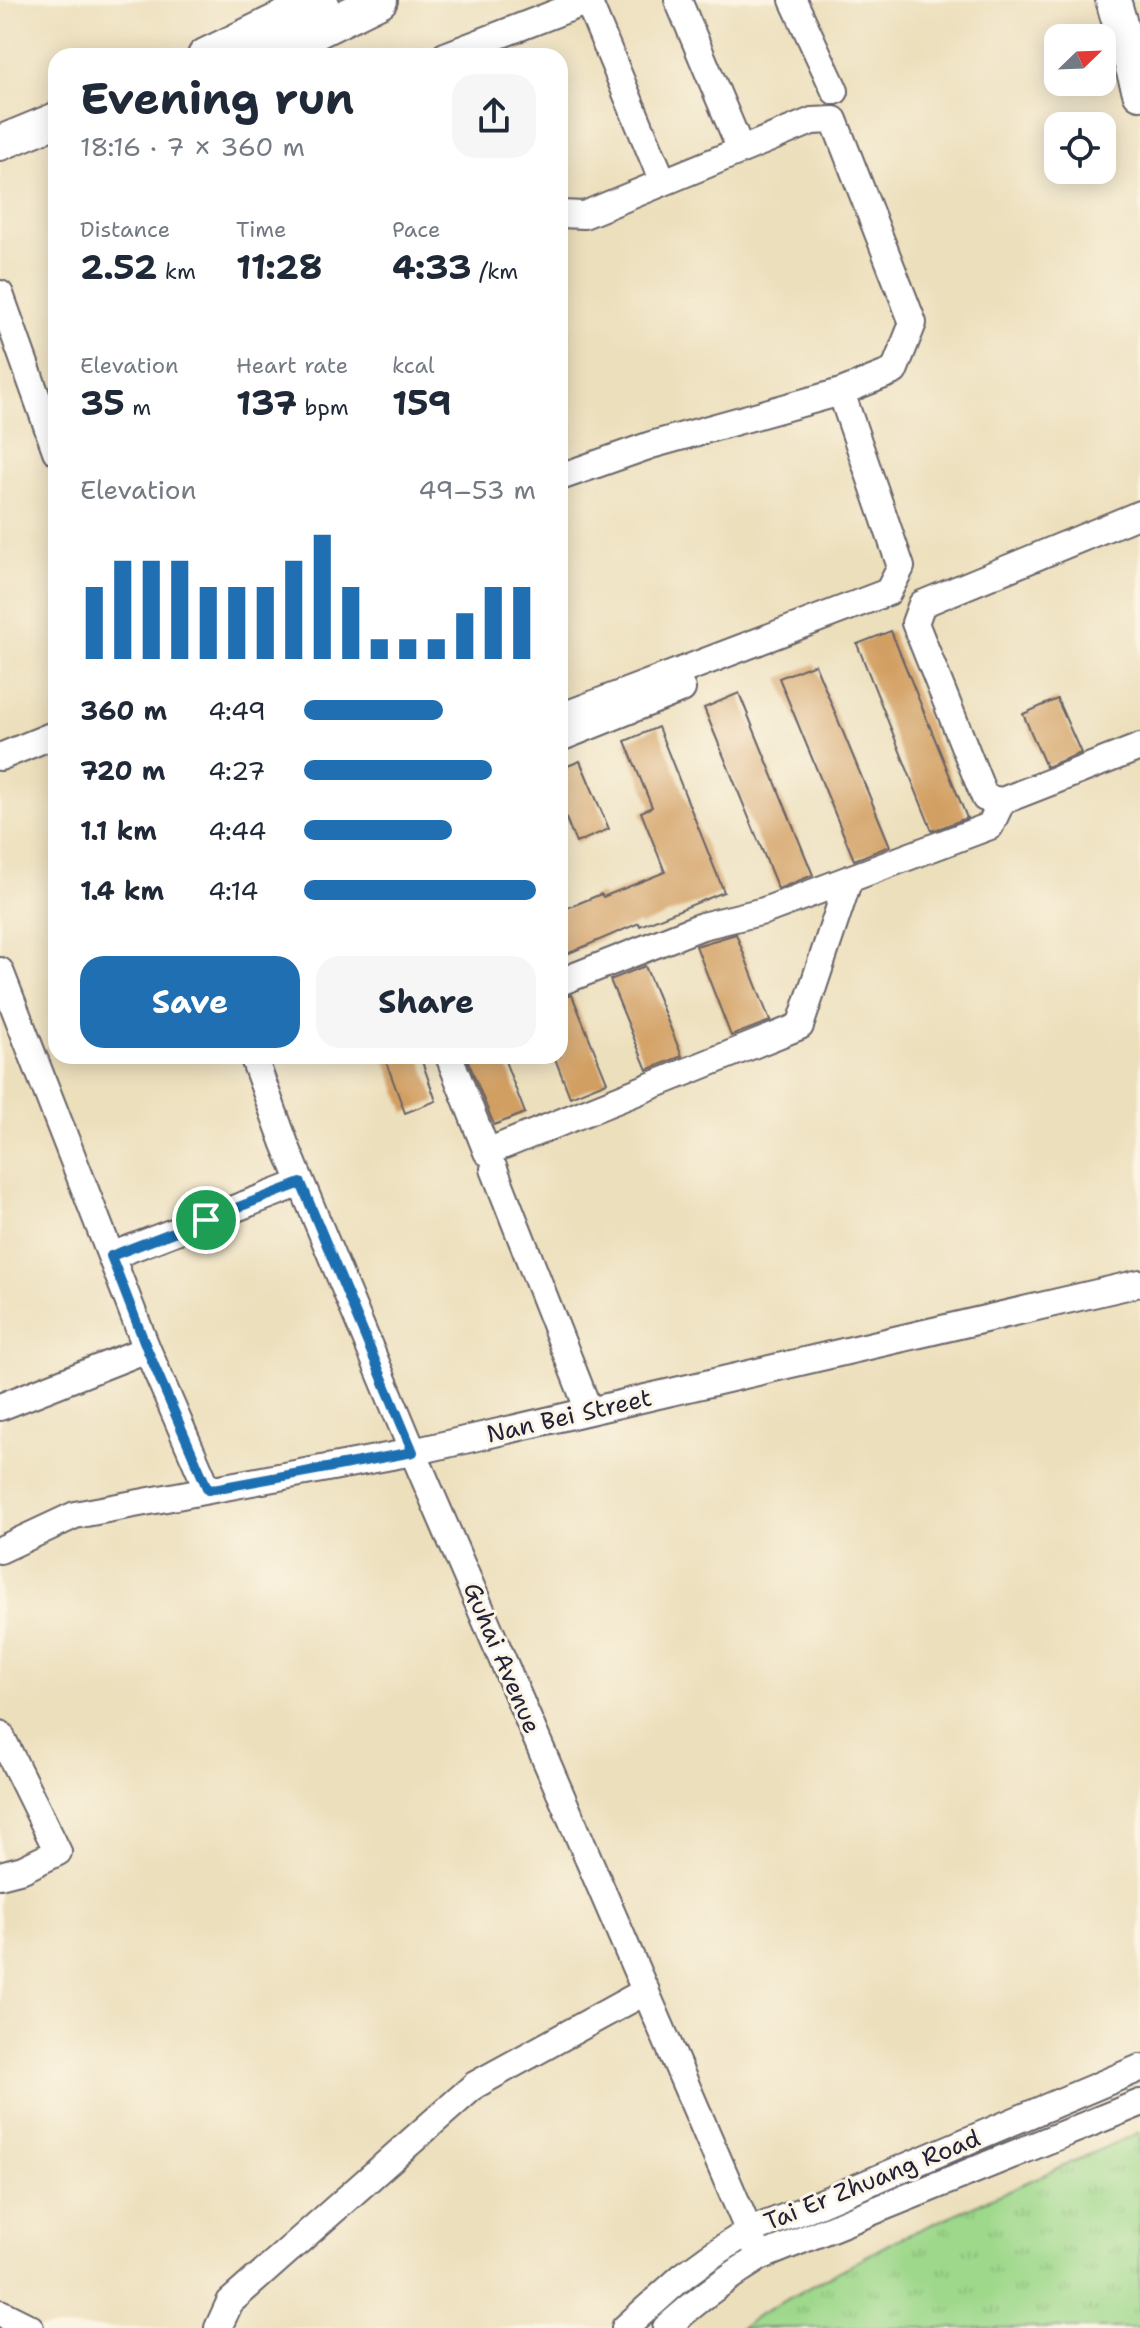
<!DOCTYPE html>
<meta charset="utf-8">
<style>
:root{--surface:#fff;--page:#f6f6f7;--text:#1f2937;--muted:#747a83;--accent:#1f6fb2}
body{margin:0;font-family:"Shantell Sans",sans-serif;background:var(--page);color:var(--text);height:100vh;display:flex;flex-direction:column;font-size:30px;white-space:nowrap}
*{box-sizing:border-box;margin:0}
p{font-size:26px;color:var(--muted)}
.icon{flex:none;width:44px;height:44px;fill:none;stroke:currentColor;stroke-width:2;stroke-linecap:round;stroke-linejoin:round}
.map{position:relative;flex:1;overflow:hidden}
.sheet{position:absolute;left:48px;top:48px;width:520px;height:1016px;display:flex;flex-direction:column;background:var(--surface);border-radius:24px;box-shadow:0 4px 20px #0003}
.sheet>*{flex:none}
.needle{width:52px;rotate:67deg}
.controls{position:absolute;left:1044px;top:24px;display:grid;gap:16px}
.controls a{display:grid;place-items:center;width:72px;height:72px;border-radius:16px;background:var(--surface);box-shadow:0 4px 20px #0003;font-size:40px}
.pin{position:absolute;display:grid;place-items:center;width:68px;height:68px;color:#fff;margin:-34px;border:4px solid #fff;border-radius:50%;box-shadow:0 2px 8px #0007}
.round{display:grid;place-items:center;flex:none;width:84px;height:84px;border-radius:24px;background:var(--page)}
.overview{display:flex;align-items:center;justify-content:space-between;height:136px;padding:0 32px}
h1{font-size:44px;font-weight:700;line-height:60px}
.metrics{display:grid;grid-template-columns:repeat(3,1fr);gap:12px;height:136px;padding:8px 32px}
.metrics div{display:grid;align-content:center}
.metrics b{font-size:34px;font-weight:700}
.metrics small{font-size:22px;font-weight:400}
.metrics p{font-size:22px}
.chart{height:224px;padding:16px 32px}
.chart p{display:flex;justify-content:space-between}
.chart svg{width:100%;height:144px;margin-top:8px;stroke:var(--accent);stroke-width:6}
.primary-button{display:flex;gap:16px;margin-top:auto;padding:16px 32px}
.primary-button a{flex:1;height:92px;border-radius:24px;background:var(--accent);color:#fff;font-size:32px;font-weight:700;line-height:92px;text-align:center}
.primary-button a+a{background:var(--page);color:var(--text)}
ul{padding:0 32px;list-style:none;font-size:26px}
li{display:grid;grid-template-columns:128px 96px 1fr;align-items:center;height:60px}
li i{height:20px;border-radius:10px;background:var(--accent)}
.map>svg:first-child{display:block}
.park{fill:url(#park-tufts);stroke:#607d63;stroke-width:2}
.building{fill:#d29f62}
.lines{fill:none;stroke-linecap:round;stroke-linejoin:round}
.minor-casing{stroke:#696468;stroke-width:30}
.major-casing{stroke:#696468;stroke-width:38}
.minor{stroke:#fff;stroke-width:26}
.major{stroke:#fff;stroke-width:34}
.route-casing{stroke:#fff;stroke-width:16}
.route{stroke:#1f6fb2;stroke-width:10}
.labels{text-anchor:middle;stroke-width:6;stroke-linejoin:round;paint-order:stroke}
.street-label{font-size:24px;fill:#22223b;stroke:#fcf5e5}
</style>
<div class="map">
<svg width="1140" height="2328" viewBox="0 0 1140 2328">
<defs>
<pattern id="park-tufts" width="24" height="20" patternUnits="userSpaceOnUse" patternTransform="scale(2)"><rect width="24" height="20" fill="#9ed88b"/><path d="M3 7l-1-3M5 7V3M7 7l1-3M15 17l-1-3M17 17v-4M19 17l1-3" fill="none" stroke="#88b979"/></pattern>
</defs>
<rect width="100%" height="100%" fill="#fcf5e5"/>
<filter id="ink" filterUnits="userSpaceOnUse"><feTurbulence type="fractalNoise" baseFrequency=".0125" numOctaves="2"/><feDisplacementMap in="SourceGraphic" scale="16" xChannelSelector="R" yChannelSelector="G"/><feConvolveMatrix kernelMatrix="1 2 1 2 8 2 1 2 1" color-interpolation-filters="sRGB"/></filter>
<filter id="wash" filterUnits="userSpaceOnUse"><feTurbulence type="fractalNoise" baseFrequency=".006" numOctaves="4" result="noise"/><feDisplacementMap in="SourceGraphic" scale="32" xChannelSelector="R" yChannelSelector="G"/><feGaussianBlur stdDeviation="1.8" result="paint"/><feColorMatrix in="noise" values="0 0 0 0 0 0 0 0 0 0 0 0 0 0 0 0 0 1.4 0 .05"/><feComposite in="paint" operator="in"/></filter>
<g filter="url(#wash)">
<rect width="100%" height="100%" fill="#ecdfbc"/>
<path class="park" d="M1140 2132V2328H740L760 2314 894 2241Z"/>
<g id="blocks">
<path class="building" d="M891 631 967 818 932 831 857 644Z
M815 664 890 846 854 860 779 678Z
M739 693 813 875 778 889 704 708Z
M1057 699 1081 753 1046 767 1023 714Z
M658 727 724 892 640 926 639 923 560 957V911L601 894 603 897 665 872 641 812 652 807 625 741Z
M580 761 609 829 576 843 560 804V769Z
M736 934 770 1021 731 1036 696 946Z
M645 966 682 1056 647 1070 610 980Z
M572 995 607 1082 570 1097 554 1056H560V998Z
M384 1056H420L436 1101 405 1113Z
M466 1056H503L525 1113 494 1125Z"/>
</g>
</g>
<g filter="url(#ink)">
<use href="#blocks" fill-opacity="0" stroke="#696468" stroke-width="2"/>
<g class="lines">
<defs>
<path id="minor" d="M678 0 741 150
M793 0 835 91
M588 1 663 182
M445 56 590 0
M560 214 584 215 812 121 834 120 913 323 894 371 841 392 901 567 888 592 560 717
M0 294 56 451
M560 477 651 445 841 392
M1140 514 922 604 915 623 985 798 1002 801 1140 747
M560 738 682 689
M0 757 56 734
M0 971 147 1349 208 1490
M560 982 702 926 764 911 990 826 1002 801
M253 1056 285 1144 413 1452 760 2257
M449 1056 487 1152 800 1026 849 879
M494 1169 589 1411
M111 1256 301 1183
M0 1407 147 1349
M0 1550 75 1515 413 1452 1140 1283
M0 1734 58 1852 23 1869 0 1875
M0 2313 30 2328
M218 2328 230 2302 475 2085 646 1991
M625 2328 683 2276 709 2257 749 2231 799 2212 1140 2068
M666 2328C696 2301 726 2278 760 2257L1140 2103"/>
<path id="major" d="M1113 0 1140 92
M205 56 321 0
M266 56 380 0
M0 143 56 120"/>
</defs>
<use href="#minor" class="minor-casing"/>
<use href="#major" class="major-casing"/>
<use href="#minor" class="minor"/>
<use href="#major" class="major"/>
</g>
</g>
<g class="lines" filter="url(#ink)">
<defs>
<path id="route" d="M301 1183 413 1452 208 1490 147 1349 111 1256Z"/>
</defs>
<use href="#route" class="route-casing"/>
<use href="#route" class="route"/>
</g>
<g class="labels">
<g class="street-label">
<text transform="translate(569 1416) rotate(-13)" y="8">Nan Bei Street</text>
<text transform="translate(502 1658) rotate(67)" y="8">Guhai Avenue</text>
<text transform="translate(872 2180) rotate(-22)" y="8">Tai Er Zhuang Road</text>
</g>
</g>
</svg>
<div class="controls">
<a><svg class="needle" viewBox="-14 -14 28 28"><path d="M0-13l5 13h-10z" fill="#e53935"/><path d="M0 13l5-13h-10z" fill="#747a83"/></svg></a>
<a><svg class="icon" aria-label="locate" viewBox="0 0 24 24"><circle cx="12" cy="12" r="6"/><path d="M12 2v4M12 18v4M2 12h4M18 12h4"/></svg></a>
</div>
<div class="pin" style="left:206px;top:1220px;background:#1e9e55"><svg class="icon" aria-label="arrive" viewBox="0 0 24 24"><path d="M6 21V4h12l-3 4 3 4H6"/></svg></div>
<section class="sheet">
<div class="overview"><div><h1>Evening run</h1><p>18:16 · 7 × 360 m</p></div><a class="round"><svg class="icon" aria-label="share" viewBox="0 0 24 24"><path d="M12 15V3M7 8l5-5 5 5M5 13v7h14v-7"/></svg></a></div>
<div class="metrics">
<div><p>Distance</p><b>2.52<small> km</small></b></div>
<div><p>Time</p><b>11:28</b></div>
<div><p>Pace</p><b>4:33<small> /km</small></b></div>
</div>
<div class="metrics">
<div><p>Elevation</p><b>35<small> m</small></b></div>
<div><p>Heart rate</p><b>137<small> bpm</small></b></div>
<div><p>kcal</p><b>159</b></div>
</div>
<div class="chart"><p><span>Elevation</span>49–53 m</p>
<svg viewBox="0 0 160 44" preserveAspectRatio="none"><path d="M5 44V22M15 44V14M25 44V14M35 44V14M45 44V22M55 44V22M65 44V22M75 44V14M85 44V6M95 44V22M105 44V38M115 44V38M125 44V38M135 44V30M145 44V22M155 44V22"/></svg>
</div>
<ul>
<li><b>360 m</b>4:49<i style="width:60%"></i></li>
<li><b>720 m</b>4:27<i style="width:81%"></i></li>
<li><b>1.1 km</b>4:44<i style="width:64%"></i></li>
<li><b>1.4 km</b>4:14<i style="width:100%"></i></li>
</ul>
<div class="primary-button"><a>Save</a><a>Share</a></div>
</section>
</div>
